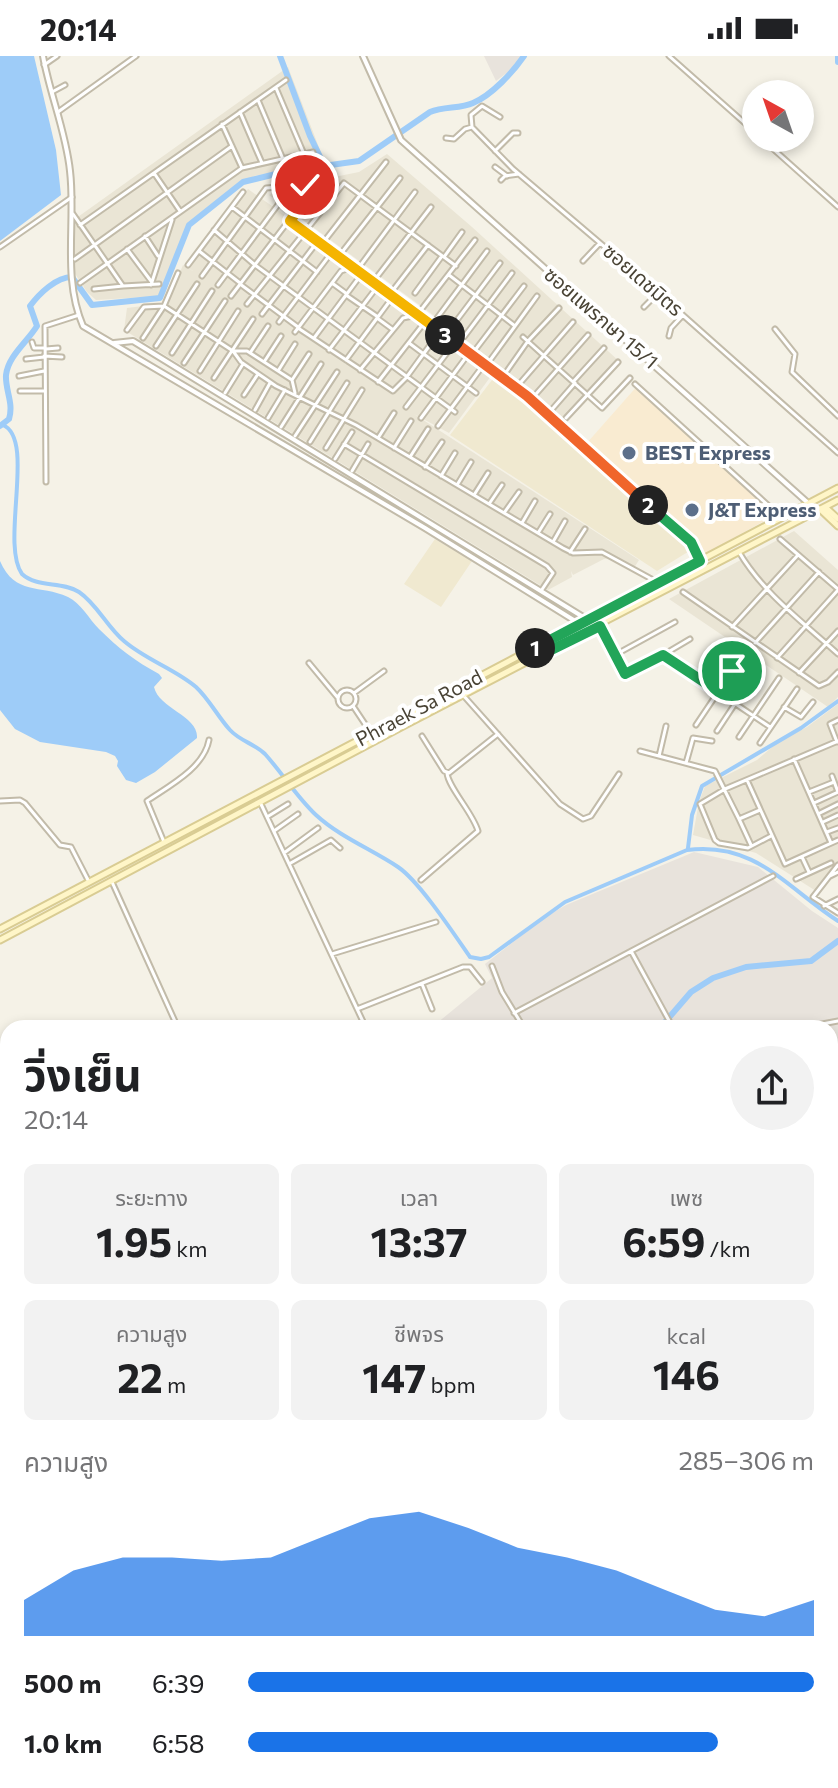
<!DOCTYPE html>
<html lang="th">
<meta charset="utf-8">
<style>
:root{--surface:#fff;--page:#f2f2f2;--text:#202124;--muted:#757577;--accent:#1a73e8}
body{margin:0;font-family:Commissioner,"Noto Sans Thai",sans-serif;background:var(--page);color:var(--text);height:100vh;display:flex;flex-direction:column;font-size:30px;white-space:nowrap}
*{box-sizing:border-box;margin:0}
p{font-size:26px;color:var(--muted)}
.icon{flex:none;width:44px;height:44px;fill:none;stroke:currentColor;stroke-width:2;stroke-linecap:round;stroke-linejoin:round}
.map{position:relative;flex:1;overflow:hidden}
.panel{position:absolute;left:0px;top:964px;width:838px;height:768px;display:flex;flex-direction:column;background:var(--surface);border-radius:24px 24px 0 0;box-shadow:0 4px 12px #0003}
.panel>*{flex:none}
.needle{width:52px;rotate:320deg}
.fabs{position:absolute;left:742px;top:24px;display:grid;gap:16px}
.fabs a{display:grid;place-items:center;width:72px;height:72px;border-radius:50%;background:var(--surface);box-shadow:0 4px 12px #0003;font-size:40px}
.pin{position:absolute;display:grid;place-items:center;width:68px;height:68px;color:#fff;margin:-34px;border:4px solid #fff;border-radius:50%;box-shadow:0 2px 8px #0007}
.km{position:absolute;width:40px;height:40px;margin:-20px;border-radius:50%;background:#222;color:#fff;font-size:22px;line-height:40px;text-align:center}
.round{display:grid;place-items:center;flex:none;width:84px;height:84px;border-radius:42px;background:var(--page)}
.overview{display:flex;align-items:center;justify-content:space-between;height:136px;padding:0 24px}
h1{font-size:44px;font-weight:700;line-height:60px}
.stats{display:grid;grid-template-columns:repeat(3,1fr);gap:12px;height:136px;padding:8px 24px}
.stats div{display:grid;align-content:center;border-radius:12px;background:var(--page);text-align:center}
.stats b{font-size:40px;font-weight:700}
.stats small{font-size:22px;font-weight:400}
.stats p{font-size:22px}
.chart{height:224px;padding:16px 24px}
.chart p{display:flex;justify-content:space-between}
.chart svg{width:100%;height:144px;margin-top:8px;fill:var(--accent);opacity:.7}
ul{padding:0 24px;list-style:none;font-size:26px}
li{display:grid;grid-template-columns:128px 96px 1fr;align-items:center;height:60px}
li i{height:20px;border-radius:10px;background:var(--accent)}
.status{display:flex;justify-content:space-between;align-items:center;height:56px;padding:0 40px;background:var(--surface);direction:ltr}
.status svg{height:22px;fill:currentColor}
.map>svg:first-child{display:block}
.residential{fill:#eae5d5}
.commercial{fill:#f9ebd1}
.industrial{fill:#e8e3dc}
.education{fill:#f0e9d0}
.water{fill:#9eccf8}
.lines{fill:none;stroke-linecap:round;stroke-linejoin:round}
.stream{stroke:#9eccf8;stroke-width:2}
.canal{stroke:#9eccf8;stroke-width:4}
.river{stroke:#9eccf8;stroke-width:6}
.minor-casing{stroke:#c2bba9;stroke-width:7}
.tertiary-casing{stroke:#c2bba9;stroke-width:8}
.secondary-casing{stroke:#d9cc93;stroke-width:9}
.minor{stroke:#fff;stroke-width:3}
.tertiary{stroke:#fff;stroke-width:4}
.secondary{stroke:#fff6c8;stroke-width:5}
.split-1-casing{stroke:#fff;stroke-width:16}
.split-2-casing{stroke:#fff;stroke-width:16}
.split-3-casing{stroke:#fff;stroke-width:16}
.split-4-casing{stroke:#fff;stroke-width:16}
.split-1{stroke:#22a559;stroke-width:10}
.split-2{stroke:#22a559;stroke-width:10}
.split-3{stroke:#f0652b;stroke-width:10}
.split-4{stroke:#f5b400;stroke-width:10}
.service-dot{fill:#5c6f8a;stroke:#fff;stroke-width:3}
.labels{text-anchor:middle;stroke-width:8;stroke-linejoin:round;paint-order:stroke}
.street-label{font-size:20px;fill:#494335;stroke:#fff}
.service-label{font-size:20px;font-weight:bold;fill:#4e5e75;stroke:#fff;text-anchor:start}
</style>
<div class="status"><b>20:14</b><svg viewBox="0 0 49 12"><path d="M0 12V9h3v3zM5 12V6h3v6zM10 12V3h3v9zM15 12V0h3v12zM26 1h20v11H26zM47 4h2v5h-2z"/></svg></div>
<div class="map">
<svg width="838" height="1732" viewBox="0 0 838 1732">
<rect width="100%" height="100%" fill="#f5f2e7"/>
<path class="residential" d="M288 11 325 107 254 120 227 139 190 170 164 240 96 244 87 236 74 216 75 163Z
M387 98 472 171 620 306 566 364 455 275 269 139 285 131 359 116Z
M248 133 341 199 351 214 358 213 494 316 449 377 414 358 639 504 632 515 610 502 604 503 573 519 571 515 572 521 548 534 124 274 127 252 167 247 183 209 193 215 186 210Z
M794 475 838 514V641L828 651 669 543Z
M838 648V811L816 835 756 797 693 779 699 746 705 730 757 704 778 686 807 671Z"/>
<path class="commercial" d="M639 328 780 456 705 498 695 482 586 388Z"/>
<path class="industrial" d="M484 0H523L512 13 496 25Z
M694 796 758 811 812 855 838 872V1732H384L381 1724H830V972H431L492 922 485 908 544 862 566 849Z
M0 1305H8V1447L0 1449Z
M86 1724H219L222 1732H90Z"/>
<path class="education" d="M495 320 691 494 657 515 450 379Z
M435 483 472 505 441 551 404 528Z"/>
<path class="water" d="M0 0H34L56 94 61 139 0 185Z
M0 505C15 540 40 528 68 541 81 547 89 563 99 573 118 592 135 605 159 618L162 622 154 631C159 653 199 660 197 682L155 716 136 727 126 724 117 710 118 705 115 700 106 696 40 686 15 673 0 654Z
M0 1503 8 1525V1724H76L80 1732H0Z"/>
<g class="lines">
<path class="stream" d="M833 1241 838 1269"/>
<path class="canal" d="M3 369C36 383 0 487 22 518 37 532 62 525 79 536 97 548 107 571 124 585 146 604 175 613 196 631 209 643 218 661 230 674 240 685 255 688 265 698 283 718 296 740 316 759 340 781 371 793 398 811 419 825 454 878 470 901L481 903 489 901 565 846 687 794C755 785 787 832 838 865
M688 792 692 759 702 730 801 672 838 645
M0 1457 8 1456"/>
<path class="river" d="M280 0 310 80 324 109
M838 0V6
M0 370 9 363C14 347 5 334 6 319 8 300 28 285 37 270L30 250C39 238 56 221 72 221L92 249 160 242 189 169 243 126 288 115 359 105 430 56C444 50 460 53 473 47 492 39 513 16 524 0
M660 972 691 936 713 922 746 911 811 905 838 885
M0 1295 8 1291"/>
<defs>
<path id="minor" d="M669 0 756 77
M44 9 57 0
M276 32 304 98
M52 36 65 29
M258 44 283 103
M58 56 136 0
M240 56 262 107
M222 68 242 112
M472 71 471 59 482 50 500 61
M446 82 454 83 465 73 472 71 513 113 640 221 838 397
M761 82 838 151
M495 95 513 77H518
M495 111 507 120
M154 117 180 155
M501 124 505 120 519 118
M232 151 317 216
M73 158 123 230 159 228
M290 165 527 340 691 486 700 505
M80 169 286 24
M214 174 255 209 455 356
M145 180 158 200
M322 188 386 106
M0 191 72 141
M127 193 151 225
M199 195 240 227
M339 200 400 122
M444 201 462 176
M75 203 232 90
M583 205 600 187
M188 209 243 136
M357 214 415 136
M449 219 515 270
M202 220 266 132 305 129 330 141
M373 226 431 151
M80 227 242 112 313 96
M332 227 347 238
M240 228 298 271
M151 229 172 164
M218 229 292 130
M94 233 123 230
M415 237 442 200
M390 238 428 189
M346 239 378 261
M231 240 313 133
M247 248 344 127 456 210
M644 251 658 237
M262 258 318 185
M377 262 392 273
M437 262 487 195
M279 266 332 196
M298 272 393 335 406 322 438 278
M451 272 500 207
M775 273 795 298 792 316 838 360
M127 274 144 251 164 250 233 295 241 306 276 330 356 369 563 492 573 497 602 496 657 526
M295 276 341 215 353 211
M669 280 671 272 683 259
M464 281 512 217
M523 281 602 352 630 322
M143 282 164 250 178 217
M314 282 361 219
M32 286 34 292H44
M409 287 476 337
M156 290 197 228
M46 293 58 292
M476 293 524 230
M329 294 377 231
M234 295H247L292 324 295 337
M172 297 212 235
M250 297 268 270
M44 300 62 301
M26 303 44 301
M491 303 537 240
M346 304 392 242
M264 306 281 280
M184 307 225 245
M360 314 403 262 417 259 475 184
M200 315 238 255
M278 315 295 288
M507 315 528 285 559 252
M19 320 44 315
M214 322 253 263
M292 324 309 298
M378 326 424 267
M521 326 573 266
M573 326 604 292
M635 328 782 462
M20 335H44
M225 337 243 308
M536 338 588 279
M244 339 258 318
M406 351 453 289
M255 354 270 327
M548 358 575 327
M268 362 285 334
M421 362 467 300
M566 362 618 306
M438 370 482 311
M281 371 321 308
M295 380 337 316
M378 382 394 357
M310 386 347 327
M344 388 547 510 553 517 541 535
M326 392 362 334
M394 392 411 365
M410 401 428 373
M335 403 352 376
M425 411 442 386
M352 415 368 388
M441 420 455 397
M46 426 45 270 79 259
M457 429 471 406
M474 439 488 417
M489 448 502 429
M504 457 519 436
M522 467 535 445
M538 477 550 458
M780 483 838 533
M553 486 565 465
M570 496 585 473
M739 496C763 537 803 566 838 598
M683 536 819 630 828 626 838 616
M600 570 625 618 663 599 770 671
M732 571 798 499
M755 587 819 516
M615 599 675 566
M663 599 690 583
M777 602 838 534
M309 607 338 642
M799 617 838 575
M338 643a9 9 0 1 1 18 0a9 9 0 1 1-18 0Z
M354 637 384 615
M463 639 560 748 583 763 591 760 619 718
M353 650 371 677
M784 651 801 661 813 646
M696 669 743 599
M717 675 760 610
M422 680 444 715 449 717 498 678
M739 681 779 622
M837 686 830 668 838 664
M760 687 797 633
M640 695 715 715 739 763 760 754
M659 700 666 670
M794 703 831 787
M686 707 693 682 712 685
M832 720 838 736
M747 724 785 808 838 784
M809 736 834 726
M0 745 20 744 25 747 60 789 71 791 89 826
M260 746 366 972
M814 747 838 736
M820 757 838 748
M267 761 288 748
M739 763 751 789
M823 766 838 759
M274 775 298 758
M827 776 838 772
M771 780 748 792 719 787 715 784 700 748 725 733 838 685
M164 786 147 745C169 730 204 712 209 684
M284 797 318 772
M802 801 809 816
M289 808 331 784 340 792
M838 809 813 841 838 857
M830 820 838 816
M796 823 831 807
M421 824 478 775C473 757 448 731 447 717
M112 826 178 972
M824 850 838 843
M631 895 673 972
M332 898 436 866
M492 910 502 936 524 972
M422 928 432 953
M357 953 463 911H470L482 926
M514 957 773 820
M801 972 838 965
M830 1093 838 1091
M0 1152 8 1163
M0 1197 8 1208
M0 1224 8 1218
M830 1240 838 1234
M0 1248 8 1242
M0 1275 8 1269
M830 1395 838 1389
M99 1724 101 1732
M153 1724 156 1732
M204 1724 207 1732"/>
<path id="tertiary" d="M43 0C50 39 66 76 70 115 76 165 62 222 83 270L425 472 580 568
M363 0 401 84 808 447
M114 287 133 285 588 564
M830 1589 838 1588
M830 1721H838
M597 1724 598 1732
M538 1732 760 1724"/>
<path id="secondary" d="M825 451 838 463
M820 453 838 470
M0 873 838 432
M0 884 401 671 838 444"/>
</defs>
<use href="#minor" class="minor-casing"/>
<use href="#tertiary" class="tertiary-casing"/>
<use href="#secondary" class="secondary-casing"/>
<use href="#minor" class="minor"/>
<use href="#tertiary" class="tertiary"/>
<use href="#secondary" class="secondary"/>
</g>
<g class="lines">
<defs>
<path id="split-1" d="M535 592 539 600 600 570 625 618 663 599 719 636 732 615"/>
<path id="split-2" d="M535 592 700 505 691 486 648 449"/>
<path id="split-3" d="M445 279 527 340 648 449"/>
<path id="split-4" d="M305 129 313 133 290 165 445 279"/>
</defs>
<use href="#split-1" class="split-1-casing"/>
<use href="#split-2" class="split-2-casing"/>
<use href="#split-3" class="split-3-casing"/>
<use href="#split-4" class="split-4-casing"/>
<use href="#split-1" class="split-1"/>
<use href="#split-2" class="split-2"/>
<use href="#split-3" class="split-3"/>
<use href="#split-4" class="split-4"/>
</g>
<g class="service-dot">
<circle cx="629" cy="397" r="8"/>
<circle cx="692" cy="454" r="8"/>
</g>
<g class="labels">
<g class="street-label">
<text transform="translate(643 224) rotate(41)" y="7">ซอยเดชมิตร</text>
<text transform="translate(601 262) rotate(41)" y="7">ซอยแพรกษา 15/1</text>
<text transform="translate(419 652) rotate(-28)" y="7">Phraek Sa Road</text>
</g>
<g class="service-label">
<text x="645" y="404">BEST Express</text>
<text x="708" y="461">J&amp;T Express</text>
</g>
</g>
</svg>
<div class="fabs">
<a><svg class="needle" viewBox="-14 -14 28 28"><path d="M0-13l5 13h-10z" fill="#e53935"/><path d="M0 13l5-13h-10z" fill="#757577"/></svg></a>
</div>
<div class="pin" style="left:732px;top:615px;background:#1e9e55"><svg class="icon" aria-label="arrive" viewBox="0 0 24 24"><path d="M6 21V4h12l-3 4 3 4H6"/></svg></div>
<div class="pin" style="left:305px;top:129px;background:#d93025"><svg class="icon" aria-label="check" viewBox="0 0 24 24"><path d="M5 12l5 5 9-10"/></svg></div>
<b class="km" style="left:535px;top:592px">1</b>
<b class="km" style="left:648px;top:449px">2</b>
<b class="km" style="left:445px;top:279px">3</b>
<section class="panel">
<div class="overview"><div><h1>วิ่งเย็น</h1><p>20:14</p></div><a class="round"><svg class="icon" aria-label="share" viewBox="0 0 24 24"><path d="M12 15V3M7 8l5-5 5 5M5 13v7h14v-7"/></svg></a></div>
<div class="stats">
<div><p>ระยะทาง</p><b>1.95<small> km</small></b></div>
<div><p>เวลา</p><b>13:37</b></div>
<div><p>เพซ</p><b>6:59<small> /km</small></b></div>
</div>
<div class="stats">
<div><p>ความสูง</p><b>22<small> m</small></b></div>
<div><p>ชีพจร</p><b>147<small> bpm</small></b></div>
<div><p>kcal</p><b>146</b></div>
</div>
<div class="chart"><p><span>ความสูง</span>285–306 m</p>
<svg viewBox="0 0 160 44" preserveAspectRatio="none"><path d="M0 44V33L10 24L20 20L30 20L40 21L50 20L60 14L70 8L80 6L90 11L100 17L110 20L120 24L130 30L140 36L150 38L160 33V44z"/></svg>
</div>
<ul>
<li><b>500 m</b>6:39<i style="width:100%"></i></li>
<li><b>1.0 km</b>6:58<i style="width:83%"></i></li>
</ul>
</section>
</div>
